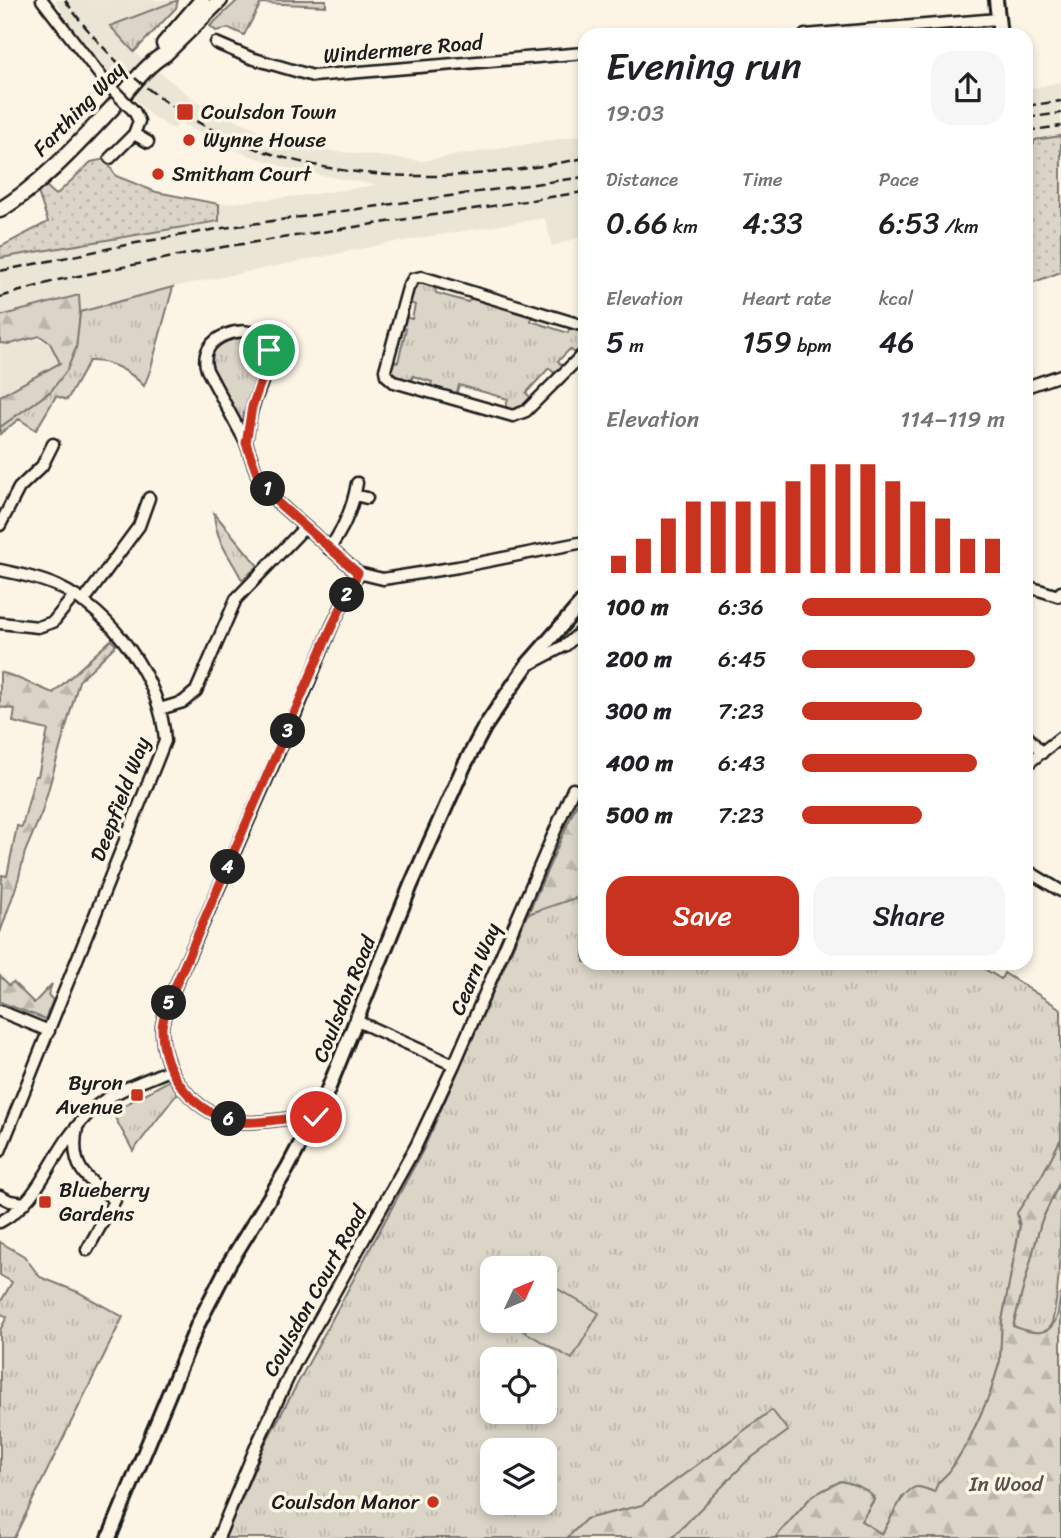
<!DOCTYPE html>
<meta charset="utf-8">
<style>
:root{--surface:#fff;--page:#f6f6f6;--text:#202124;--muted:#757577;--accent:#c8321e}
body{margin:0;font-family:Sriracha,sans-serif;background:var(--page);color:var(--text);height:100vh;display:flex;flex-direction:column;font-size:26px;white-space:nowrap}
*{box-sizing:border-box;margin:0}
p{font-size:23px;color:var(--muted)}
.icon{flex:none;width:38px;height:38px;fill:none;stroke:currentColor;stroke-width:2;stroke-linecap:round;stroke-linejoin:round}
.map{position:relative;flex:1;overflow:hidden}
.side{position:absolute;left:578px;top:28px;width:455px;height:942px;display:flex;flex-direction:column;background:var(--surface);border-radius:21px;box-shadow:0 4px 10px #0003}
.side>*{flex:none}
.needle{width:46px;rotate:46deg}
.buttons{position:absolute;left:480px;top:1256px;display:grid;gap:14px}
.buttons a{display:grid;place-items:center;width:77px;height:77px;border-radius:14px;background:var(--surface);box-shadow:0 4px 10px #0003;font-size:35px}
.pin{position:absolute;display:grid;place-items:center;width:60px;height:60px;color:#fff;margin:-30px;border:4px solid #fff;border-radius:50%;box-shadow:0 2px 7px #0007}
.km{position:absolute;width:35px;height:35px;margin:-18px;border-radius:50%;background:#222;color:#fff;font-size:19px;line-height:35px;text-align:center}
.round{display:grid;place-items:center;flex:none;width:74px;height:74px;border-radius:21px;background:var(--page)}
.overview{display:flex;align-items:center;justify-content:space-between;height:119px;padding:0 28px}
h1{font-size:38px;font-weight:600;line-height:52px}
.metrics{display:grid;grid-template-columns:repeat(3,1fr);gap:10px;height:119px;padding:7px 28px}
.metrics div{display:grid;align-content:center}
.metrics b{font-size:30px;font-weight:600}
.metrics small{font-size:19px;font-weight:400}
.metrics p{font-size:19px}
.chart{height:196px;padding:14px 28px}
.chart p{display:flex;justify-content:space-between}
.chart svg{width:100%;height:126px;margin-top:7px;stroke:var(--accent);stroke-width:6}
.action{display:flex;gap:14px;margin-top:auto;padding:14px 28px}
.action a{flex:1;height:80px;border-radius:21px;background:var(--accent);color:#fff;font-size:28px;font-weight:600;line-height:80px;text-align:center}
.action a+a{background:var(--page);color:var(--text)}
ul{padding:0 28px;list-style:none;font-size:23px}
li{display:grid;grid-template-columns:112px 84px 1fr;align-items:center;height:52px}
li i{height:18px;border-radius:9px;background:var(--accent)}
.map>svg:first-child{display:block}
.built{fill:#ebe5d6}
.grass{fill:url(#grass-tufts);stroke:#7c7872;stroke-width:2;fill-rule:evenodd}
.forest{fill:url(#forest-firs);stroke:#7c7872;stroke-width:2}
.garden{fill:url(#garden-dots);stroke:#7c7872;stroke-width:2}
.pitch{fill:#dbd5c8;stroke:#7c7872;stroke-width:2}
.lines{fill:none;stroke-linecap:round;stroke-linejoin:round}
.minor-casing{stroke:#1c1c1c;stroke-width:15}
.major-casing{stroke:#1c1c1c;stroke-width:18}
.highway-casing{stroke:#1c1c1c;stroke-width:19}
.minor{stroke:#fcf5e5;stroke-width:10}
.major{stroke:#fcf5e5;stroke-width:12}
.highway{stroke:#fcf5e5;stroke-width:14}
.rail{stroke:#1c1c1c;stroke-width:2.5;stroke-dasharray:10 5;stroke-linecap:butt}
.minor-bridge-casing{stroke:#1c1c1c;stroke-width:15;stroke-linecap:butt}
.minor-bridge{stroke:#fcf5e5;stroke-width:10}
.route-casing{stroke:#fff;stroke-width:14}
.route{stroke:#c8321e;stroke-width:9}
.poi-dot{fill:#c8321e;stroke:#fcf5e5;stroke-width:2.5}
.labels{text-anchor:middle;stroke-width:7;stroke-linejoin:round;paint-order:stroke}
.street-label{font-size:21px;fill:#1c1c1c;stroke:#fcf5e5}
.poi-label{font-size:21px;fill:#1c1c1c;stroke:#fcf5e5;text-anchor:start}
.park-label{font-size:21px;fill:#555450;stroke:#fcf5e5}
</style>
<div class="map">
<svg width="1061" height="1538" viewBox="0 0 1061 1538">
<defs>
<pattern id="grass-tufts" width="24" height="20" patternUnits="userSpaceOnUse" patternTransform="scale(1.75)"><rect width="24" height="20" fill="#dbd5c8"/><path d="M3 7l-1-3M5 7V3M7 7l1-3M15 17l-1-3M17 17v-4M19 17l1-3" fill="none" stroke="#bbb6ab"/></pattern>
<pattern id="forest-firs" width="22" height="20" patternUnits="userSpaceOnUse" patternTransform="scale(1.75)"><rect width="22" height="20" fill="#dbd5c8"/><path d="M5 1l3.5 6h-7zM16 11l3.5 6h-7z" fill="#bbb6ab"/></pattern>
<pattern id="garden-dots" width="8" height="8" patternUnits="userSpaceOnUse" patternTransform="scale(1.75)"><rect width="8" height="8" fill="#dbd5c8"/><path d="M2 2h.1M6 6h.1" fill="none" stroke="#bbb6ab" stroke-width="1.8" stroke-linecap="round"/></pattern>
</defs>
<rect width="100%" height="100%" fill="#fcf5e5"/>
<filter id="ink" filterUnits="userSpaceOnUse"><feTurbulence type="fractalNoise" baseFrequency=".0143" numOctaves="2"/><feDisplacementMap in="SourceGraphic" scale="14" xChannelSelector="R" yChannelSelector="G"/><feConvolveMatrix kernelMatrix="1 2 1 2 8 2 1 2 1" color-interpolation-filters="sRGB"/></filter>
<g filter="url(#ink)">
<path class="built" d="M55 0H179L111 27 134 52 196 101 265 133 325 150 422 161 584 135V236L552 246 545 218 390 243 173 287 80 312 78 295 0 316V258L219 222V204L308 195 376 185 293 170 245 154 179 122 174 129 166 125 150 115 121 84 91 58Z
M1061 82V136L1035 140 1027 89Z
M34 338 50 343 60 364 0 396V343L10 344Z"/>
<path class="grass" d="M178 0 176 8 134 52 110 26Z
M238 0H326V6L261 3 244 35 229 28 216 31 210 26Z
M413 279 434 281 436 293 468 302 475 293 533 311 531 321 568 333 571 322 584 326V353L580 357 570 349 558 361 566 370 559 378 549 368 526 393 535 402 526 411 504 413 508 399 459 385 455 398 429 392 432 382 413 376 410 386 389 379 388 360 398 362 406 329 397 326 400 316 412 319 415 305 404 301Z
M173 287 150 371 144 386C130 371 109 360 89 361L67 400 56 396 36 430 19 419 0 434V427L51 391 76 348 80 312Z
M250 336 263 342 264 348 242 425 239 424 209 362 210 349 218 343Z
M214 513 258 566 242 580C229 554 216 543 214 513Z
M584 787V962L975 963 1001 979 1004 973 1061 1009V1139L1018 1222 1020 1226 1002 1321 1000 1361 990 1394 969 1440 950 1471 938 1483 935 1492 919 1487 903 1496 882 1534 861 1521 874 1500C869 1488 852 1484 841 1481L812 1496 775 1538H225L265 1444 423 1150ZM492 1269H544V1321H492ZM492 1360H544V1412H492ZM492 1451H544V1503H492Z
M170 1080 179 1091 133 1151 112 1112Z
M1061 1179C1061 1209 1061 1311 1049 1329 1038 1339 1025 1331 1013 1326L1041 1222Z
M0 1242 24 1256 40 1277 78 1292 123 1317 14 1538H0V1330L7 1317 0 1313V1303L12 1282 0 1275Z"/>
<path class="forest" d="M79 295 80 312 76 348 67 370 51 391 0 427V396L60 363 50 343 40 336 10 344 0 343V316Z
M111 640 116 645 79 681 42 812 25 852 18 881 0 933 2 875 7 876 17 826 22 827 35 776H38L48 730 13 722 15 709 0 707V672L10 675 53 693Z
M584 787V895L528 914Z
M0 976 9 985 13 982 34 1003 52 984 48 995 53 1000 45 1019 0 1002Z
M1061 1139V1179L1041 1222 1013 1326C1030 1333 1050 1339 1057 1316 1059 1309 1059 1301 1061 1293V1538H775L812 1496 841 1481C852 1484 869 1488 874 1499L861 1521 882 1534C889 1523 904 1487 917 1487 923 1487 929 1490 934 1492L938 1483 950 1471 969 1440 990 1394 1000 1361 1002 1321 1020 1226 1017 1213 1042 1175Z
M772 1410 788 1431 747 1461 672 1538H567L586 1519 642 1505Z"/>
<path class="garden" d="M1061 136V272L1026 285V161L1035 140Z
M105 159 116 176 156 192 219 204V221L0 258V247L48 222 38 192 46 186 56 195 91 162Z"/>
<path class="pitch" d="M544 1281 599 1313 572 1359 506 1321H544Z"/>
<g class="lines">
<defs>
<path id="minor" d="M42 0 106 83
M805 35 998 19
M216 43 251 58 313 76 584 53
M134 134 148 142
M110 158 134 134 139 121 134 111
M584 326 422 277 413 279 408 288 385 370 386 375 394 382 513 416 526 411 584 353
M1026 387 1061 375
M246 443C248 431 249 418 253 406 258 388 278 356 264 339 251 322 195 334 207 370L246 443 257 474 277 502 358 573 383 579 458 567 584 542
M355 495 367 498
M0 525 19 488 42 466 53 444
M329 549C343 530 353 507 357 483
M0 570C20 574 39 578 57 586 112 611 162 681 165 741L0 1151
M1026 586 1058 596 1061 592
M83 602 139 526 149 498
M0 623 38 627 53 622 74 596
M528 665 566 645 584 629
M160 709 183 702 196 691 236 599 304 528
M1026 735 1042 753
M1026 765 1061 737
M1026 870 1061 891
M0 1011 49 1031
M357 1021 454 1065
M316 1117C290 1116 266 1124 241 1122 195 1116 161 1073 162 1027 163 1017 168 1006 171 996L300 704 332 626 358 573
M77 1128C69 1167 86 1179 115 1200L87 1250
M0 1196 10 1201 24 1203
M0 1222C36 1202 46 1169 68 1138 75 1128 84 1118 93 1109 110 1092 147 1080 170 1070
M218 1538 258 1442 295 1363 416 1146 454 1065 573 789"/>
<path id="major" d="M996 0 1000 35
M109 1538 198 1324 230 1262 287 1169 325 1097 411 885 464 766 484 728 511 688 527 665 584 600"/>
<path id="highway" d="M164 44 202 0
M0 210C42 184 78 144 112 108 129 90 143 67 165 54L220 0"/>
</defs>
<use href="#minor" class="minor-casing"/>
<use href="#major" class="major-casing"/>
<use href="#highway" class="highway-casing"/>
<use href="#minor" class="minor"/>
<use href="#major" class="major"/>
<use href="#highway" class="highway"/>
<path class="rail" d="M65 0C189 177 387 200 584 158
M1026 106 1061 101
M1026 118 1061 113
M1026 131 1061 126
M0 271 136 243 223 228 584 177
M0 297 58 280 223 247 584 192"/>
<defs>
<path id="minor-bridge" d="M106 83 134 111"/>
</defs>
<use href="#minor-bridge" class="minor-bridge-casing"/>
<use href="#minor-bridge" class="minor-bridge"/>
</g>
</g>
<g class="lines" filter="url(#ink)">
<defs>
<path id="route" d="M269 350V358L252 407 246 443 257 474 277 502 358 573 332 626 171 996C168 1006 163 1017 162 1027 161 1073 195 1116 241 1122 266 1124 290 1116 316 1117"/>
</defs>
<use href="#route" class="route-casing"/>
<use href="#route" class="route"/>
</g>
<g class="poi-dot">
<rect x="176" y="103" width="18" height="18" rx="3.5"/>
<circle cx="189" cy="140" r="7"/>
<circle cx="158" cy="174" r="7"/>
<rect x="130" y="1088" width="14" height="14" rx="3.5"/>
<rect x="38" y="1195" width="14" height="14" rx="3.5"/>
<circle cx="433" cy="1502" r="7"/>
</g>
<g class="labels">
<g class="street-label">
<text transform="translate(403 49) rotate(-5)" y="7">Windermere Road</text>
<text transform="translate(79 109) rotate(-46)" y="7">Farthing Way</text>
<text transform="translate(120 799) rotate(-69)" y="7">Deepfield Way</text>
<text transform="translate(475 969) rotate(-67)" y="7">Cearn Way</text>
<text transform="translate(344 999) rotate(-68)" y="7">Coulsdon Road</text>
<text transform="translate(315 1291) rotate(-61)" y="7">Coulsdon Court Road</text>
</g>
<g class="poi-label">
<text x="201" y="119">Coulsdon Town</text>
<text x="203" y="147">Wynne House</text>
<text x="172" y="181">Smitham Court</text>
<text x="123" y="1090" text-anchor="end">Byron<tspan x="123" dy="24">Avenue</tspan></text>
<text x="59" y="1197">Blueberry<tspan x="59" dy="24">Gardens</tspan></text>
<text x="419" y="1509" text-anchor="end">Coulsdon Manor</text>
</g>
<g class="park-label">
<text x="1006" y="1491">In Wood</text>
</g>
</g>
</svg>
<div class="buttons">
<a><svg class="needle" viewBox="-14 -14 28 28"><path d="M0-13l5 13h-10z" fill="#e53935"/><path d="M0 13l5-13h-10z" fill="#757577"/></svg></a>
<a><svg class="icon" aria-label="locate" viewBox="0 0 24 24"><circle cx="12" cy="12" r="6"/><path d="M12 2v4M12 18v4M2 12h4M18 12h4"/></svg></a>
<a><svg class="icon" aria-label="layers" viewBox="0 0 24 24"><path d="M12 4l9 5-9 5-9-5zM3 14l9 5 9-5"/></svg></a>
</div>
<div class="pin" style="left:269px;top:350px;background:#1e9e55"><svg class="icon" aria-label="arrive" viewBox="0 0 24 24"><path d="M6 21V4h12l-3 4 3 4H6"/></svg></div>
<div class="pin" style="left:316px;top:1117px;background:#d93025"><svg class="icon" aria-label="check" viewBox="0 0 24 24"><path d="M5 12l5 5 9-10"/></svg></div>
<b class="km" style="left:268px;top:489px">1</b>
<b class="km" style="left:347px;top:595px">2</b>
<b class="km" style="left:288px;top:731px">3</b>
<b class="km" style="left:228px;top:867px">4</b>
<b class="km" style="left:169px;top:1003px">5</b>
<b class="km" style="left:229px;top:1119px">6</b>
<section class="side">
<div class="overview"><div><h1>Evening run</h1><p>19:03</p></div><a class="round"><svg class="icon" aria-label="share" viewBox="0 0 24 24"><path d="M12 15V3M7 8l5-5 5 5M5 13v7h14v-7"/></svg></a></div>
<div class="metrics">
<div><p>Distance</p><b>0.66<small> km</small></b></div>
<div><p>Time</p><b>4:33</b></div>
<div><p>Pace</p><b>6:53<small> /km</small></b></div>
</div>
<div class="metrics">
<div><p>Elevation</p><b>5<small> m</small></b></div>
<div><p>Heart rate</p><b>159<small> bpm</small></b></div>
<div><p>kcal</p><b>46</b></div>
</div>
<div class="chart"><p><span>Elevation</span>114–119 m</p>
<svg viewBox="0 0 160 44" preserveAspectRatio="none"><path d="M5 44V38M15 44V32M25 44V25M35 44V19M45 44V19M55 44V19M65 44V19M75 44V12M85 44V6M95 44V6M105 44V6M115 44V12M125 44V19M135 44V25M145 44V32M155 44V32"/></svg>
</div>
<ul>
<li><b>100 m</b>6:36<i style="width:93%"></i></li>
<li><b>200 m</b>6:45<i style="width:85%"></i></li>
<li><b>300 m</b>7:23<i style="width:59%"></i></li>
<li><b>400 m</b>6:43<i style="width:86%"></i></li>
<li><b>500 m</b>7:23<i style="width:59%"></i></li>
</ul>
<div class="action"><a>Save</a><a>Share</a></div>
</section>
</div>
